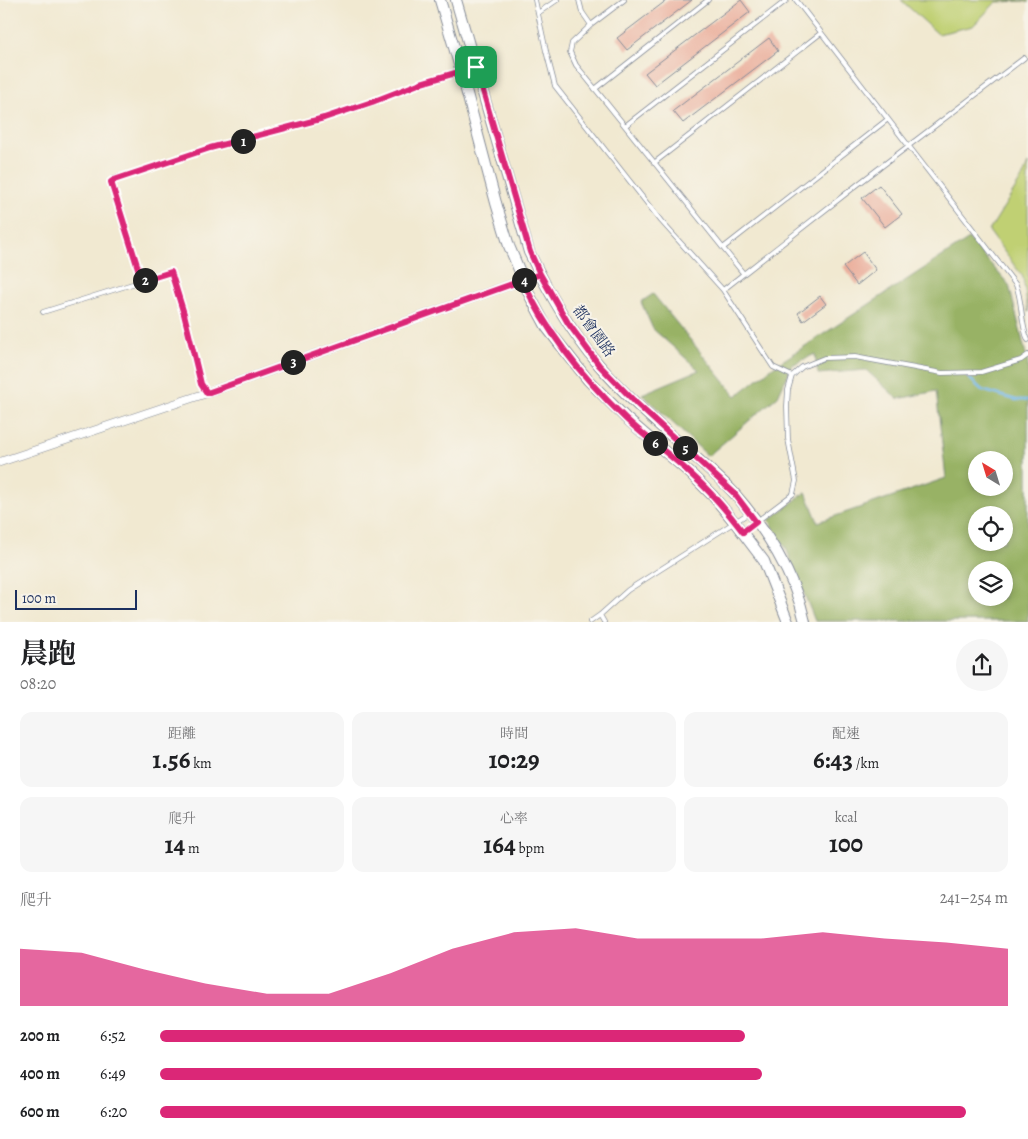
<!DOCTYPE html>
<html lang="zh-TW">
<meta charset="utf-8">
<style>
:root{--surface:#fff;--page:#f6f6f6;--text:#202124;--muted:#757577;--accent:#db2777}
body{margin:0;font-family:Alegreya,"Noto Serif TC",serif;background:var(--page);color:var(--text);height:100vh;display:flex;flex-direction:column;font-size:19px;white-space:nowrap}
*{box-sizing:border-box;margin:0}
p{font-size:16px;color:var(--muted)}
.icon{flex:none;width:28px;height:28px;fill:none;stroke:currentColor;stroke-width:2;stroke-linecap:round;stroke-linejoin:round}
.map{position:relative;height:622px;overflow:hidden}
.panel{display:flex;flex-direction:column;background:var(--surface);flex:1}
.panel>*{flex:none}
.needle{width:32px;rotate:322deg}
.buttons{position:absolute;left:968px;top:451px;display:grid;gap:10px}
.buttons a{display:grid;place-items:center;width:45px;height:45px;border-radius:50%;background:var(--surface);box-shadow:0 2px 8px #0003;font-size:25px}
.scale{position:absolute;left:15px;bottom:12px;width:122px;box-sizing:border-box;padding-left:5px;border:2px solid #1b2f5e;border-top:0;font-size:14px;line-height:18px;white-space:nowrap;color:#1b2f5e;-webkit-text-stroke:4px #f7f3e8;paint-order:stroke}
.pin{position:absolute;display:grid;place-items:center;width:42px;height:42px;color:#fff;margin:-21px;border-radius:10px;box-shadow:0 2px 8px #0006}
.km{position:absolute;width:25px;height:25px;margin:-12px;border-radius:50%;background:#222;color:#fff;font-size:14px;line-height:25px;text-align:center}
.round{display:grid;place-items:center;flex:none;width:52px;height:52px;border-radius:26px;background:var(--page)}
.headline{display:flex;align-items:center;justify-content:space-between;height:85px;padding:0 20px}
h1{font-size:28px;font-weight:700;line-height:38px}
.stats{display:grid;grid-template-columns:repeat(3,1fr);gap:8px;height:85px;padding:5px 20px}
.stats div{display:grid;align-content:center;border-radius:12px;background:var(--page);text-align:center}
.stats b{font-size:25px;font-weight:700}
.stats small{font-size:14px;font-weight:400}
.stats p{font-size:14px}
.chart{height:140px;padding:10px 20px}
.chart p{display:flex;justify-content:space-between}
.chart svg{width:100%;height:90px;margin-top:5px;fill:var(--accent);opacity:.7}
ul{padding:0 20px;list-style:none;font-size:16px}
li{display:grid;grid-template-columns:80px 60px 1fr;align-items:center;height:38px}
li i{height:12px;border-radius:6px;background:var(--accent)}
.map>svg:first-child{display:block}
.green{fill:#c0d073;stroke:#6e8068}
.forest{fill:#98b265;stroke:#5a7062;fill-rule:evenodd}
.lines{fill:none;stroke-linecap:round;stroke-linejoin:round}
.stream{stroke:#74b9eb;stroke-width:2.5}
.building{fill:#ebb09e}
.service-casing{stroke:#868c98;stroke-width:5.5}
.minor-casing{stroke:#868c98;stroke-width:9}
.tertiary-casing{stroke:#868c98;stroke-width:12}
.service{stroke:#fff;stroke-width:4}
.minor{stroke:#fff;stroke-width:8}
.tertiary{stroke:#fff;stroke-width:10}
.route-casing{stroke:#fff;stroke-width:10}
.route{stroke:#db2777;stroke-width:6}
.labels{text-anchor:middle;stroke-width:4;stroke-linejoin:round;paint-order:stroke}
.street-label{font-size:15px;fill:#1b2f5e;stroke:#f7f3e8}
</style>
<div class="map">
<svg width="1028" height="622" viewBox="0 0 1028 622">
<rect width="100%" height="100%" fill="#f7f3e8"/>
<filter id="ink" filterUnits="userSpaceOnUse"><feTurbulence type="fractalNoise" baseFrequency=".02" numOctaves="2"/><feDisplacementMap in="SourceGraphic" scale="10" xChannelSelector="R" yChannelSelector="G"/><feConvolveMatrix kernelMatrix="1 2 1 2 8 2 1 2 1" color-interpolation-filters="sRGB"/></filter>
<filter id="wash" filterUnits="userSpaceOnUse"><feTurbulence type="fractalNoise" baseFrequency=".0096" numOctaves="4" result="noise"/><feDisplacementMap in="SourceGraphic" scale="20" xChannelSelector="R" yChannelSelector="G"/><feGaussianBlur stdDeviation="1.12" result="paint"/><feColorMatrix in="noise" values="0 0 0 0 0 0 0 0 0 0 0 0 0 0 0 0 0 1.4 0 .05"/><feComposite in="paint" operator="in"/></filter>
<g filter="url(#wash)">
<rect width="100%" height="100%" fill="#f1e9d1"/>
<path class="green" d="M901 0H1028V3L1025 1 996 2 973 26 938 34Z
M1028 164V312L1023 277 989 231 1023 176Z"/>
<path class="forest" d="M969 239 1009 285 1028 363V621H815L786 548 769 520 806 492 818 522 946 478 936 391 898 399 866 370 818 374 815 354 792 365 778 396 708 456 642 394 699 370 653 329 641 302 653 294 736 396 773 367ZM976 460H1004V488H976ZM976 515H1004V542H976ZM976 570H1004V598H976Z"/>
<g class="lines">
<path class="stream" d="M969 378 982 390 1016 400H1028"/>
</g>
<g id="blocks">
<path class="building" d="M667 0H692L627 50 617 38Z
M741 0 750 12 655 85 645 73Z
M769 38 778 51 683 123 673 111Z
M879 185 902 214 885 227 862 198Z
M863 252 876 270 857 285 843 267Z
M820 296 826 304 803 321 798 313Z"/>
</g>
</g>
<g filter="url(#ink)">
<use href="#blocks" fill-opacity="0" stroke="#868c98" stroke-width="1"/>
<g class="lines">
<defs>
<path id="service" d="M535 0 546 51 555 86 661 221 723 290 773 367 792 376
M579 0 582 12 591 25 572 43 570 52 576 65 743 273
M796 0 1016 285C1023 303 1020 323 1028 340
M538 13 557 0
M591 25 624 0
M595 89 708 0
M625 126 787 0
M654 163 821 33
M723 248 888 119
M142 281 171 272 184 314 201 384 207 393
M723 290 857 185 1024 58
M43 312 142 281 111 182 114 179 210 148 324 118 372 102 421 83 474 68
M744 531 793 494 796 481 788 439 787 406 788 390 792 376 802 367 824 358 855 357 942 373 981 372 1021 360 1028 355
M600 615 604 622
M590 622 600 615 628 590 749 513"/>
<path id="minor" d="M0 462 207 393 540 274"/>
<path id="tertiary" d="M440 0 461 71 496 203 509 246 531 298 547 328 588 380 626 418 691 474 713 496 736 524 764 561 788 622
M456 0 529 252C548 292 571 332 599 365 629 400 666 431 701 462 712 472 724 482 734 493 765 528 795 575 805 622"/>
</defs>
<use href="#service" class="service-casing"/>
<use href="#minor" class="minor-casing"/>
<use href="#tertiary" class="tertiary-casing"/>
<use href="#service" class="service"/>
<use href="#minor" class="minor"/>
<use href="#tertiary" class="tertiary"/>
</g>
</g>
<g class="lines" filter="url(#ink)">
<defs>
<path id="route" d="M476 67 421 83 372 102 324 118 210 148 114 180 111 182 142 281 171 272 184 314 201 384 207 393 540 274 568 323 599 365 637 404 734 493 756 522 743 532C727 511 711 492 692 475 671 455 646 438 625 418 583 378 547 334 523 281L540 274 530 252 476 67"/>
</defs>
<use href="#route" class="route-casing"/>
<use href="#route" class="route"/>
</g>
<g class="labels">
<g class="street-label">
<text transform="translate(594 331) rotate(54)" y="5">都會園路</text>
</g>
</g>
</svg>
<div class="buttons">
<a><svg class="needle" viewBox="-14 -14 28 28"><path d="M0-13l5 13h-10z" fill="#e53935"/><path d="M0 13l5-13h-10z" fill="#757577"/></svg></a>
<a><svg class="icon" aria-label="locate" viewBox="0 0 24 24"><circle cx="12" cy="12" r="6"/><path d="M12 2v4M12 18v4M2 12h4M18 12h4"/></svg></a>
<a><svg class="icon" aria-label="layers" viewBox="0 0 24 24"><path d="M12 4l9 5-9 5-9-5zM3 14l9 5 9-5"/></svg></a>
</div>
<div class="scale">100 m</div>
<div class="pin" style="left:476px;top:67px;background:#1e9e55"><svg class="icon" aria-label="arrive" viewBox="0 0 24 24"><path d="M6 21V4h12l-3 4 3 4H6"/></svg></div>
<b class="km" style="left:243px;top:141px">1</b>
<b class="km" style="left:145px;top:280px">2</b>
<b class="km" style="left:293px;top:362px">3</b>
<b class="km" style="left:524px;top:280px">4</b>
<b class="km" style="left:685px;top:448px">5</b>
<b class="km" style="left:655px;top:443px">6</b>
</div>
<section class="panel">
<div class="headline"><div><h1>晨跑</h1><p>08:20</p></div><a class="round"><svg class="icon" aria-label="share" viewBox="0 0 24 24"><path d="M12 15V3M7 8l5-5 5 5M5 13v7h14v-7"/></svg></a></div>
<div class="stats">
<div><p>距離</p><b>1.56<small> km</small></b></div>
<div><p>時間</p><b>10:29</b></div>
<div><p>配速</p><b>6:43<small> /km</small></b></div>
</div>
<div class="stats">
<div><p>爬升</p><b>14<small> m</small></b></div>
<div><p>心率</p><b>164<small> bpm</small></b></div>
<div><p>kcal</p><b>100</b></div>
</div>
<div class="chart"><p><span>爬升</span>241–254 m</p>
<svg viewBox="0 0 160 44" preserveAspectRatio="none"><path d="M0 44V16L10 18L20 26L30 33L40 38L50 38L60 28L70 16L80 8L90 6L100 11L110 11L120 11L130 8L140 11L150 13L160 16V44z"/></svg>
</div>
<ul>
<li><b>200 m</b>6:52<i style="width:69%"></i></li>
<li><b>400 m</b>6:49<i style="width:71%"></i></li>
<li><b>600 m</b>6:20<i style="width:95%"></i></li>
</ul>
</section>
